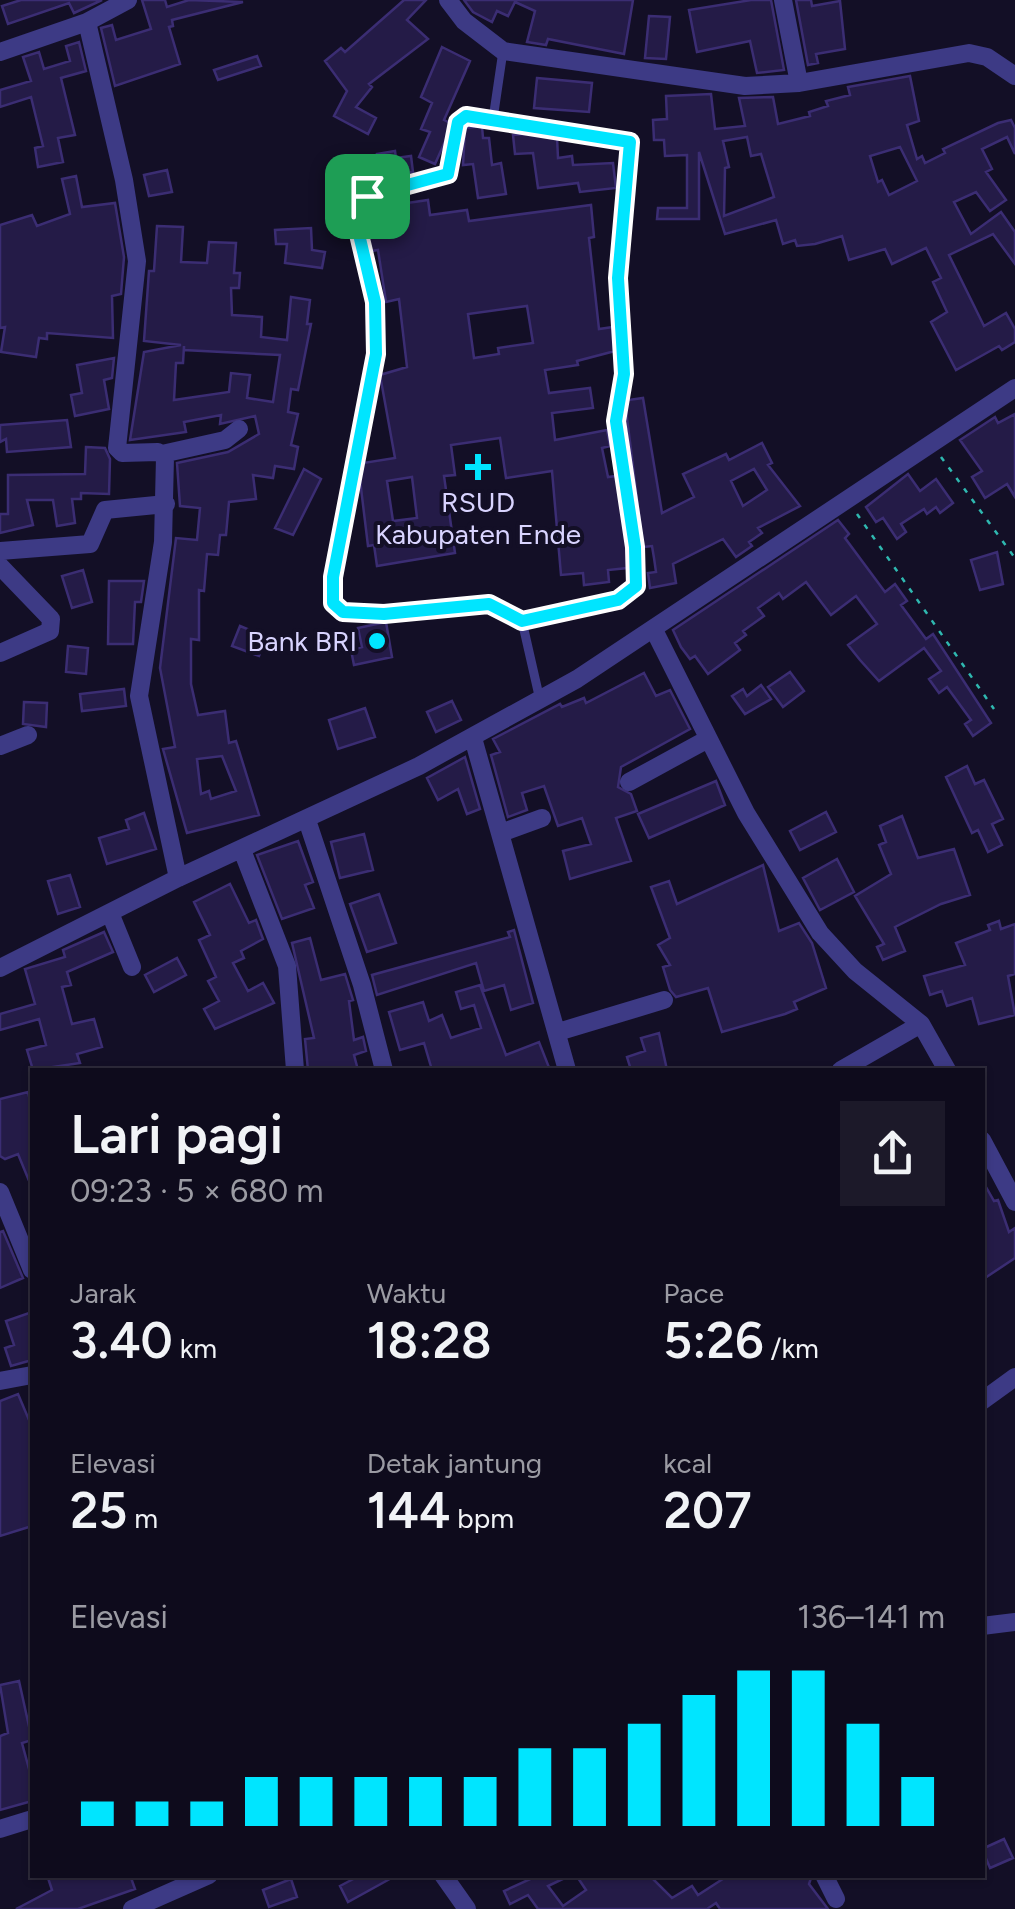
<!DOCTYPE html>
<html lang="id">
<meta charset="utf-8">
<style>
:root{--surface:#0e0b1c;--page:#1c1929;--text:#f1f3f6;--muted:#9b9ba3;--line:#2e2b3b;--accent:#00e5ff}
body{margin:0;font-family:Figtree,sans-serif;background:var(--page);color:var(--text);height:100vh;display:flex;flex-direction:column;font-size:38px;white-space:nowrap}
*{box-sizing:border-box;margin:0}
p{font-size:32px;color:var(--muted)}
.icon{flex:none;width:55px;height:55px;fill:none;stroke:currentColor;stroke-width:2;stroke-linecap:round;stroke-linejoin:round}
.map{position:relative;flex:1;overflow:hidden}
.sheet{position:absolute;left:30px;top:1068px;width:955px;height:810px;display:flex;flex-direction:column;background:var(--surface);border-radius:0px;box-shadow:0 2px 8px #0004,0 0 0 2px var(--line)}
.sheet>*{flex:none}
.pin{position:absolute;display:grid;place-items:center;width:85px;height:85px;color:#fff;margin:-42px;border-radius:20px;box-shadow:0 5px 15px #0006}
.round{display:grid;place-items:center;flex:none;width:105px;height:105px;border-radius:0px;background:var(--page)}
.overview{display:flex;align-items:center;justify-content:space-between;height:170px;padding:0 40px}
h1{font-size:55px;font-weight:600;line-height:75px}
.metrics{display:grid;grid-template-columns:repeat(3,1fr);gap:15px;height:170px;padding:10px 40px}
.metrics div{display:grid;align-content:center}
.metrics b{font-size:50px;font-weight:600}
.metrics small{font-size:28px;font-weight:400}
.metrics p{font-size:28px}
.chart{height:280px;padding:20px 40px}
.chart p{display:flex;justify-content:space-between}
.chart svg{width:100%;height:180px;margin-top:10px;stroke:var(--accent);stroke-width:6}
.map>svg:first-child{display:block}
.building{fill:#241b47;stroke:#3b2d73;stroke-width:2.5;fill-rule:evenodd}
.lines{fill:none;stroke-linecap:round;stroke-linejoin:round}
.path{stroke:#2fb8b0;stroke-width:2.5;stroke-dasharray:5 8;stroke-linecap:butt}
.lane{stroke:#3d3a85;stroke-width:9}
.street{stroke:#3d3a85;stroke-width:18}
.route-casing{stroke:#fff;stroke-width:20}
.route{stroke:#00e5ff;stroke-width:12}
.poi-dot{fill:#00e5ff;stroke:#130f26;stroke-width:4}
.labels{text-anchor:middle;stroke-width:8;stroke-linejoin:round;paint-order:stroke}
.poi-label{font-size:28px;fill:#d9d4ff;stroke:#130f26}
</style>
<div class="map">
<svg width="1015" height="1909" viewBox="0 0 1015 1909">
<rect width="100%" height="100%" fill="#130f26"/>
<path class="building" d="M21 0H102L74 13 69 3 8 24 2 6Z
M142 0H165L167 7 189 0 243 2 172 20 173 26 169 27 180 64 115 86 101 28 112 25 116 40 151 29Z
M404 0H426L407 20 428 39 369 84 372 87 356 107 376 118 368 134 334 116 347 91 325 61 341 48 345 52Z
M464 0H633L624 54 548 39 546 45 527 42 535 11 515 2 508 16 497 11 492 22 473 12Z
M751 0H771L784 70 757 73 750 41 697 52 689 10Z
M796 0H811L812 6 840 1 845 49 816 54 818 63 808 65Z
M649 16 670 17 666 59 645 58Z
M79 42 86 71 61 78 75 135 58 138 63 162 38 167 35 148 43 146 31 97 0 107V90L31 81 23 57 39 52 44 69 70 61 66 46Z
M442 47 470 61 444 120 450 123 447 137 435 164 419 157 430 132 421 129 432 103 421 97Z
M257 56 261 66 218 80 214 70Z
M910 76 919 121 907 125 917 159 922 156 925 163 945 153 943 149 998 123 1011 120 1015 128V154L1007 137 982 149 992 169 986 172 1006 200 990 211 976 192 954 202 971 234 1001 212 1015 232V264L993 234 949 255 984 326 1006 313 1015 329V342L1002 350 999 346 956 370 931 322 947 312 933 282 941 278 926 248 892 264 885 249 849 260 842 236 815 244 797 246 795 240 783 244 776 220 725 234 699 152V219H657L658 208H687V155L665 156 664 140H654L653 120 667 119 666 96 711 94 715 129 745 126 739 98 773 97 778 124 810 116 809 112 828 106 826 101 850 95 848 87ZM747 137 751 156 761 154 774 197 724 216 725 168 729 167 723 141ZM900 147 917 181 889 195 882 180 878 182 870 156Z
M537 78 592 83 589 112 534 108Z
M482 126 483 138H489L492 165 501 163 506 194 478 198 473 164 463 165 465 128Z
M534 133 557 137 558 158 572 156 573 165 613 163 616 188 580 192 578 183 538 188 533 153 515 154 513 135Z
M395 151 396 158 411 156 413 172 380 175 377 154Z
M167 170 172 192 149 196 144 175Z
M76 176 82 207 115 203 124 257 121 294 112 296 113 338 47 333V339L39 338 36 357 1 352 5 327 0 328V225L32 215 37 226 70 214 62 179Z
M428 200 430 215 467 210 469 221 591 205 594 237 589 238 599 329 613 327 615 351 577 361 578 365 545 370 549 393 590 388 593 408 552 413 555 440 607 430 610 446 602 448 608 477 616 476 627 548V568L608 570 609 582 584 585 583 573 561 575 552 471 506 478 500 438 451 445 455 475 444 476 455 553 377 566 374 545 368 546 360 480 363 463 395 458 380 375 407 367 399 299 386 302 378 250 371 251 367 233 366 209ZM527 306 533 343 498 348 499 354 474 358 468 314ZM412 477 417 518 393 521 387 481Z
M157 226 183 227 181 262 207 263 209 242 236 243 234 273H240L239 288H231L232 315 262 317 261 337 287 340 291 297 310 300 307 324H311L298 390 291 389 288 412 298 414 291 445 298 447 294 469 275 466 273 478 253 475 256 499 229 502 226 535H220L218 555 207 554 204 591 199 590V640L191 639V684L198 715 225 711 229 743 236 741 259 815 187 833 163 749 175 747 160 668 176 538 197 540 200 508 180 506 177 463 228 452 259 434 255 416 220 424 221 415 184 422 186 432 130 440 144 352 181 345 144 341 149 271H154ZM184 346V350L280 355 273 402 247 398 250 375 231 373 229 392 174 400 176 363H183ZM222 756 236 791 211 799 209 791 201 794 197 759Z
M311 228 312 250 325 252 322 268 285 263 287 244H276L275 230Z
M114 358 112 378 104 380 109 409 75 416 71 395 82 393 77 365Z
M643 398 662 513 694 497 683 474 726 454 729 460 762 443 772 463 768 465 800 506 758 528 762 533 749 542 752 546 736 557 723 539 673 564 676 583 650 588 648 573 656 572 654 558 652 546 643 547 626 410 628 400ZM754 469 767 490 743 506 731 481Z
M1015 414V497L1007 484 985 498 972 477 982 471 960 440 995 417 998 423Z
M67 420 71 447 7 452 6 439 0 442V425Z
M86 447 105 448 110 459 109 494 81 493V499H72L75 523 57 526 53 500H27L33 525 0 533V514H8V475L85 474Z
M304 469 321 479 293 535 275 528Z
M908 474 920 491 936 479 953 503 940 513 936 507 927 514 924 509 901 524 906 532 897 539 883 518 876 522 866 507Z
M838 520 849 534 845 538 885 592 895 584 907 601 901 605 926 639 933 634 991 723 973 736 965 724 971 720 947 687 939 693 929 679 941 671 924 648 879 681 860 660 848 645 877 624 856 596 831 615 806 582 783 599 779 593 758 608 764 616 743 631 746 635 735 643 740 650 708 674 695 656 690 659 681 647 673 630Z
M997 552 1003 584 980 590 971 560Z
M83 570 92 602 72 608 62 576Z
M109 581H144L141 602H135L133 644H108Z
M386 622 392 657 354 665 351 650 362 647 358 628Z
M240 626 267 637 259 656 232 646Z
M68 646 88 648 86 674 66 672Z
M790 672 804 691 783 707 768 687Z
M644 673 656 696 670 690 690 729 621 767 618 787 631 794 637 811 616 818 631 861 570 879 563 851 591 844 582 818 558 826 544 786 522 793 527 810 508 817 491 755 500 752 493 739 560 704 562 707 584 698 586 703Z
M761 685 771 699 745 714 732 696 743 689 747 696Z
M124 689 126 706 82 711 80 694Z
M452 701 461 720 436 732 427 712Z
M24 702 47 703 46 727 23 724Z
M365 708 375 737 338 749 329 720Z
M465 757 480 809 467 814 458 789 438 800 427 778Z
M967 766 975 784 984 780 1003 819 992 824 1002 845 988 852 978 830 972 833 946 777Z
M716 781 725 805 649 838 638 814Z
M826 812 836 832 800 850 790 831Z
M144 813 156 849 107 864 99 838 129 829 126 820Z
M902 816 918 858 954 849 970 895 941 904 895 927 905 951 883 960 877 947 884 944 855 896 891 874 879 845 886 842 880 826Z
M364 834 373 870 340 878 331 842Z
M298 841 313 882 305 885 314 908 282 919 257 855Z
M837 859 854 892 820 910 803 878Z
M763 865 779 931 799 923 812 943 826 988 794 1002 797 1009 785 1014 722 1032 708 988 676 997 670 990 663 967 670 965 658 945 670 938 651 887 669 881 677 904Z
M70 875 80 907 58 914 48 881Z
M230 884 249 923 256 920 263 939 241 951 244 958 233 963 248 991 263 983 274 1003 215 1029 204 1009 219 1001 208 981 216 977 199 940 210 935 194 902Z
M379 894 396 943 367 952 350 904Z
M999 921 1001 929 1015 924V974L1008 976 1015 1015 979 1024 972 998 947 1006 942 991 930 995 924 976 965 965 956 943 990 930 988 925Z
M514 930 533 1003 511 1010 504 985 484 991 476 963 377 995 372 975 510 937 508 932Z
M104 932 113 952 67 972 71 985 62 987 72 1024 94 1019 102 1047 77 1054 80 1063 33 1070 27 1050 46 1045 39 1019 0 1030V1014L35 1004 25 969 65 957 63 950Z
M310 938 321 980 345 974 353 1000 349 1001 354 1040 363 1037 366 1051 354 1055 358 1070H308L305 1039 314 1038 292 943Z
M177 958 186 975 154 992 145 975Z
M480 985 506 1055 539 1042 550 1070H432L424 1043 400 1050 389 1012 423 1002 429 1021 442 1015 451 1038 481 1028 474 1005 461 1009 456 992Z
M659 1033 667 1070H631L627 1057 645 1051 641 1038Z
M28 1092 32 1109V1188L18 1154 5 1159 0 1156V1099Z
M982 1180 994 1201 998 1200 1009 1232 1015 1228V1258L982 1280Z
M3 1231 23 1278 0 1288V1232Z
M32 1312V1360L11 1366 5 1348 14 1345 6 1321Z
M18 1394 32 1427V1526L0 1536V1401Z
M19 1681 32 1740 22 1743 32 1780V1801L0 1810V1736L8 1733 0 1685Z
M1004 1839 1013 1858 990 1868 982 1849Z
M47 1875H130L135 1889 78 1909H16L52 1890Z
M361 1875H397L348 1902 340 1886Z
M539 1875H571L548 1886 563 1906 586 1890 576 1875H649L672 1898 692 1886 698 1895 729 1875H812L809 1884 828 1909H720L716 1903 707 1909H538L528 1895 510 1904 504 1891Z
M291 1879 297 1897 269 1907 263 1890Z"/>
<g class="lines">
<path class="path" d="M941 457 1015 558
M857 514 994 709"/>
<path class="lane" d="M493 119 503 51
M522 621C468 584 398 622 338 611L333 577 376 354 375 303 357 226 358 205 367 196 448 175 458 122 466 115 626 139 631 146 619 260 624 374 616 421 635 547V585L618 600 522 621 540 700"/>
<path class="street" d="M448 0 464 21 503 51 745 86 799 83 969 53 987 57 1015 76
M783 0 799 83
M87 22 124 180 137 261 117 448 122 453 158 452 165 457 163 542 139 696 178 878
M0 52 87 22 128 0
M162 454 225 440 239 429
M0 551 90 544 105 510 166 504
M0 566 51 619 50 631 0 653
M655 632 746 813 820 933 855 971 921 1024 947 1070
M473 738 567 1070
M0 746 28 735
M629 782 708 739
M307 820 362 985 384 1070
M501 833 542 818
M242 850 287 966 295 1070
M110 913 132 967
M0 968 178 878 419 766 577 679 1015 388
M558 1032 664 1000
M841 1070 921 1024
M982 1140 1015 1202
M0 1192 32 1270
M0 1381 32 1375
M982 1401 1015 1377
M982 1626 1015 1622
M0 1829 32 1819
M443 1875 467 1909
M824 1875 836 1899
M132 1909 209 1875"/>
</g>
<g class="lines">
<defs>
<path id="route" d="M466 116 630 142 618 278 624 374 616 421 635 547 636 586 618 600 522 621 489 604 384 614 343 612 333 603V577L376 354 375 302 357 226 358 205 367 196 448 174 458 122Z"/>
</defs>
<use href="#route" class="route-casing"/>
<use href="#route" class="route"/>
</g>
<g class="poi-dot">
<path d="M473 452h10v10h10v10h-10v10h-10v-10h-10v-10h10z"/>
<circle cx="377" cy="641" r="10"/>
</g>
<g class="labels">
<g class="poi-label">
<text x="478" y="512">RSUD<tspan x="478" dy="32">Kabupaten Ende</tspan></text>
<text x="357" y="651" text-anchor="end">Bank BRI</text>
</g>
</g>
</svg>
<div class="pin" style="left:367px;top:196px;background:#1e9e55"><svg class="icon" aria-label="arrive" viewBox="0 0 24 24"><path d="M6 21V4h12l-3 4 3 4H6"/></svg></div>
<section class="sheet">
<div class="overview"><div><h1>Lari pagi</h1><p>09:23 · 5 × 680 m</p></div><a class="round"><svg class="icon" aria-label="share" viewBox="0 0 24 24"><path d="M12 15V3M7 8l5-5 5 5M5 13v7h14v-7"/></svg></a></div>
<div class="metrics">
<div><p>Jarak</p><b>3.40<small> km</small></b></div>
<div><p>Waktu</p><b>18:28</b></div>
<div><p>Pace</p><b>5:26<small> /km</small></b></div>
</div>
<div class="metrics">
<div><p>Elevasi</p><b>25<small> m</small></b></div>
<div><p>Detak jantung</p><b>144<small> bpm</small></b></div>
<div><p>kcal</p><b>207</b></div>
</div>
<div class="chart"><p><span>Elevasi</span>136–141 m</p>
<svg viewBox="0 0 160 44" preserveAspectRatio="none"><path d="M5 44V38M15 44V38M25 44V38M35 44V32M45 44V32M55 44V32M65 44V32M75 44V32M85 44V25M95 44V25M105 44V19M115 44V12M125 44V6M135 44V6M145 44V19M155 44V32"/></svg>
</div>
</section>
</div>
